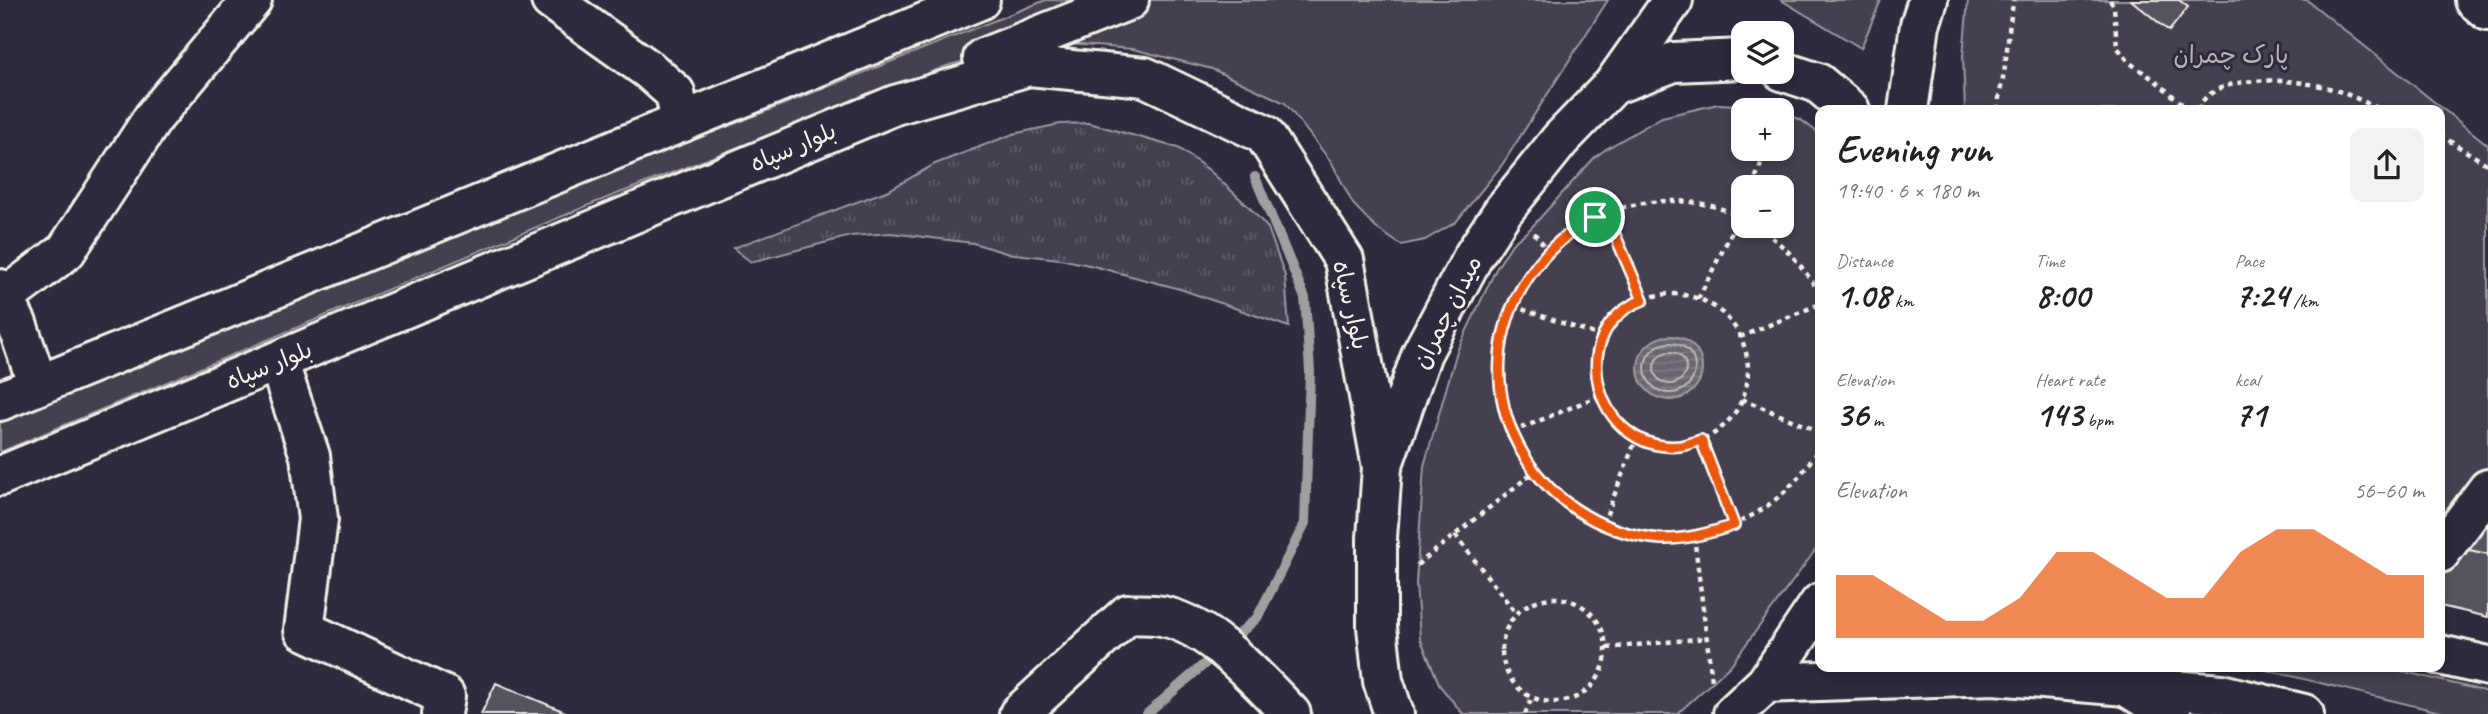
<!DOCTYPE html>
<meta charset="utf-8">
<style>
:root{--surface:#fff;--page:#f2f2f2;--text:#222;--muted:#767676;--accent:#ea580c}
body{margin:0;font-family:Caveat,"Playpen Sans Arabic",sans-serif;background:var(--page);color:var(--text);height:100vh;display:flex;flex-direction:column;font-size:26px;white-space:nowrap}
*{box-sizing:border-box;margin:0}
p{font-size:23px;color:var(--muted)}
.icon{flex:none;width:38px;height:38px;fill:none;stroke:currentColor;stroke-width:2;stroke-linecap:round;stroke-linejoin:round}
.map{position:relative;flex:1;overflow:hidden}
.details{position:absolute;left:1815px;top:105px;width:630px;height:567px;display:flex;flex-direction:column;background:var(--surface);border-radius:14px;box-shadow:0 4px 10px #0003}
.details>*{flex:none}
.fabs{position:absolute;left:1731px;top:21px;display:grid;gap:14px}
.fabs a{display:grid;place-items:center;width:63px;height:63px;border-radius:14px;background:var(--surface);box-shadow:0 4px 10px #0003;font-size:35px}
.pin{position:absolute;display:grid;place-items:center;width:60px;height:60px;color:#fff;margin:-30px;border:4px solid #fff;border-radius:50%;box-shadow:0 2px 7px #0007}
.round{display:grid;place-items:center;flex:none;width:74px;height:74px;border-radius:14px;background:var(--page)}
.summary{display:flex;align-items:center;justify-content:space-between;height:119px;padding:0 21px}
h1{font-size:38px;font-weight:700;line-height:52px}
.stats{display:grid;grid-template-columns:repeat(3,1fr);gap:10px;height:119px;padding:7px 21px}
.stats div{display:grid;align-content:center}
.stats b{font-size:35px;font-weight:700}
.stats small{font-size:19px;font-weight:400}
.stats p{font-size:19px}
.chart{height:196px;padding:14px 21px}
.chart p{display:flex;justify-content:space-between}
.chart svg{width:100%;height:126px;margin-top:7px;fill:var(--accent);opacity:.7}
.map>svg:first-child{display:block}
.grass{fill:url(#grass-tufts);stroke:#9c989c;stroke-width:2}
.green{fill:#454050;stroke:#9c989c;stroke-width:2;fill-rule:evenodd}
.water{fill:url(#water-rules);stroke:#a19ea0;stroke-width:2}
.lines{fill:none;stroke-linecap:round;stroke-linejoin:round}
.shore{stroke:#bdb9b8;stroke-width:2}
.stream{stroke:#a19ea0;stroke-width:10}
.building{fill:#56525f;stroke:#f4f1e8;stroke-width:2}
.minor-casing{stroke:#f4f1e8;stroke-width:44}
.major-casing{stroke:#f4f1e8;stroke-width:44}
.path{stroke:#f4f1e8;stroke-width:4.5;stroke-dasharray:5 5;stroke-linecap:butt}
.minor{stroke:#2f2a3d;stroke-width:38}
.major{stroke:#2f2a3d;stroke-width:38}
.route-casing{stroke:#fff;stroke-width:14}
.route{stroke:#ea580c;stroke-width:9}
.labels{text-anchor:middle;stroke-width:6;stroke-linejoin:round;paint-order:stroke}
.park-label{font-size:24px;fill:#b7b3b3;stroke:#2f2a3d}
.street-label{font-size:24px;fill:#f4f1e8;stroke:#2f2a3d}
</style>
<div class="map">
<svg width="2488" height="714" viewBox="0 0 2488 714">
<defs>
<pattern id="grass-tufts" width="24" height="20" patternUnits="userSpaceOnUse" patternTransform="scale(1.75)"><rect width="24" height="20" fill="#454050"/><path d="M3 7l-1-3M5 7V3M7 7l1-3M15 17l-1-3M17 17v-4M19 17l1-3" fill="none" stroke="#605c69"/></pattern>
<pattern id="water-rules" width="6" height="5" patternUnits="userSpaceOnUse" patternTransform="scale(1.75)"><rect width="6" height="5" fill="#6a6670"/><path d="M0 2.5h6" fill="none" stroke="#807c84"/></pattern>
</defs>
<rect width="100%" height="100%" fill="#2f2a3d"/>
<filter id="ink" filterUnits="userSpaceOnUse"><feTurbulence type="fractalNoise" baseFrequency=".0143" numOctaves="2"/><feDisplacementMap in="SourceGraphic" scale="14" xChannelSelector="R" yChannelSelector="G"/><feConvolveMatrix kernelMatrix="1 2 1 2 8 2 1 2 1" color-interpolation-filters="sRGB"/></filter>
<g filter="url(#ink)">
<path class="grass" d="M1089 123 1178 148 1209 170 1249 207 1268 228 1285 276 1289 327 1180 289 1089 265 1060 259 1006 253 973 243 891 233 851 236 751 262 733 248 889 190 935 164 1013 134 1060 124Z"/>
<path class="green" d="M1046 0H1608L1502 165 1456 222 1425 240 1401 245 1376 228 1353 204 1332 163 1285 103 1212 69 1133 49 1042 42 949 65 594 203 0 452V423L412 252Z
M1781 0H1881L1861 48Z
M1968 0H2307L2488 145V472L2440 535V110H1965L1963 56Z
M1718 104 1771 107 1779 110H1743V149H1782V112L1801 120 1820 134V544L1730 666 1677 714H1463L1440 686 1420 638 1416 583 1424 466 1457 351 1496 269 1512 244 1530 229 1594 158 1606 149 1662 117ZM1743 187H1782V226H1743Z
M2254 667H2385L2488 692V714H2448Z"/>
<path class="water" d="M1638 368a32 32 0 1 1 64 0a32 32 0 1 1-64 0Z"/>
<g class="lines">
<path class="shore" d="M1645 368a25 25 0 1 1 50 0a25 25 0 1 1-50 0Z
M1654 368a16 16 0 1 1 32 0a16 16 0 1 1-32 0Z"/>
<path class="stream" d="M1147 714 1257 618 1305 523 1310 371 1305 298 1255 177"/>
</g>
<path class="building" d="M2131 0H2179L2188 7 2169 31Z
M2488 524V554L2460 548Z
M2459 548 2488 554V617L2440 606V573Z
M496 683 570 714H481Z"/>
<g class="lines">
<defs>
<path id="minor" d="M551 0 649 70 675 93 681 123
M2475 0 2488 11
M0 289 17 324 38 385
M4 298 66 251 153 118 252 0
M278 361 310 456 318 519 304 630 445 696 442 714
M2440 553 2488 489
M2126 686 2171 714
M1019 714 1128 614C1137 615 1146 614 1155 615 1206 620 1257 679 1291 714"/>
<path id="major" d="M983 58 1129 0
M1782 71 1818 83 1850 110
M1613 85 1673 0
M1908 110 1920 25 1928 0
M0 401 980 0
M0 476 895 105 1029 66 1145 77 1264 134 1344 260 1382 467
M2440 655 2488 666
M1766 683 1994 675 2221 694 2304 714
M1394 714 1383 681 1377 627V538L1382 467 1422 353 1474 255 1503 211 1560 140 1613 85 1674 62 1743 59
M1733 714 1766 683 1820 603"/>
</defs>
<use href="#minor" class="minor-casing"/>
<use href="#major" class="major-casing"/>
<path class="path" d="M2110 0 2114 7 2117 47 2130 63 2156 81 2189 110
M1998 110C1998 95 2003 82 2005 66 2008 44 2009 22 2014 0
M2198 110C2211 70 2300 79 2332 89 2349 94 2366 103 2382 110
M2440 135 2488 165
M1752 187 1767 149
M1606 214 1643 300
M1743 218C1697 193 1630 196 1585 224 1569 234 1553 245 1540 260 1478 330 1491 444 1563 500 1586 518 1611 530 1639 535 1668 540 1695 538 1723 529 1766 513 1799 485 1820 445
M1755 226C1785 244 1802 265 1820 294
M1534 233 1549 251
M1596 370a76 76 0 1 1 152 0a76 76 0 1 1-152 0Z
M1698 299 1743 210
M1513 306 1603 337
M1740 337 1820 304
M1742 399 1820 432
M1512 432 1601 395
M1701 441 1734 525
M1603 524 1637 437
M1455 535 1516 613
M1694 536 1712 681
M1417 565 1534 472
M1502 650a52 52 0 1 1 104 0a52 52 0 1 1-104 0Z
M1607 648 1707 638
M1525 714 1532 697"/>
<use href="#minor" class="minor"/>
<use href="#major" class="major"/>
</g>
</g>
<g class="lines" filter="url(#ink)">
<defs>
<path id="route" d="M1606 214 1643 300C1562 330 1595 454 1680 446 1687 445 1694 442 1701 440L1734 525C1711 533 1686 540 1661 539 1531 528 1454 387 1529 276 1547 249 1574 225 1606 214Z"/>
</defs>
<use href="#route" class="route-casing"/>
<use href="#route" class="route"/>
</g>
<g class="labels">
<g class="park-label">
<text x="2231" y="63">پارک چمران</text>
</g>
<g class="street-label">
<text transform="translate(793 147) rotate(-23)" y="8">بلوار سپاه</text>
<text transform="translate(1351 305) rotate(77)" y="8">بلوار سپاه</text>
<text transform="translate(1447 312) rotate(-63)" y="8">میدان چمران</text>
<text transform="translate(269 365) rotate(-22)" y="8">بلوار سپاه</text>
</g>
</g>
</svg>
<div class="fabs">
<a><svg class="icon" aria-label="layers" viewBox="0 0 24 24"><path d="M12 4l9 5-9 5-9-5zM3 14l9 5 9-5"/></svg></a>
<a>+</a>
<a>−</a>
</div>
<div class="pin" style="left:1595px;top:217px;background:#1e9e55"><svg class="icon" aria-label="arrive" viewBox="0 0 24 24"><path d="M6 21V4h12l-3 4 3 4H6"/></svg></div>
<section class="details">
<div class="summary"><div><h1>Evening run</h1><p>19:40 · 6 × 180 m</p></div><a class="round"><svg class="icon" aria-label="share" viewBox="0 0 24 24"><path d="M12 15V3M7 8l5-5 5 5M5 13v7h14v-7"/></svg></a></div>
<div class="stats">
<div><p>Distance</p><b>1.08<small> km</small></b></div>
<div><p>Time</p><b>8:00</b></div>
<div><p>Pace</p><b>7:24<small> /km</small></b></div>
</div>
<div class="stats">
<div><p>Elevation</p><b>36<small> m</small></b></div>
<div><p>Heart rate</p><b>143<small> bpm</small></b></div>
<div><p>kcal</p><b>71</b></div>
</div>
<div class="chart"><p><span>Elevation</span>56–60 m</p>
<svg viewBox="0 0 160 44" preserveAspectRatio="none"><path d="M0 44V22L10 22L20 30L30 38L40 38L50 30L60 14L70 14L80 22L90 30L100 30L110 14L120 6L130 6L140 14L150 22L160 22V44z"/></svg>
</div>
</section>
</div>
